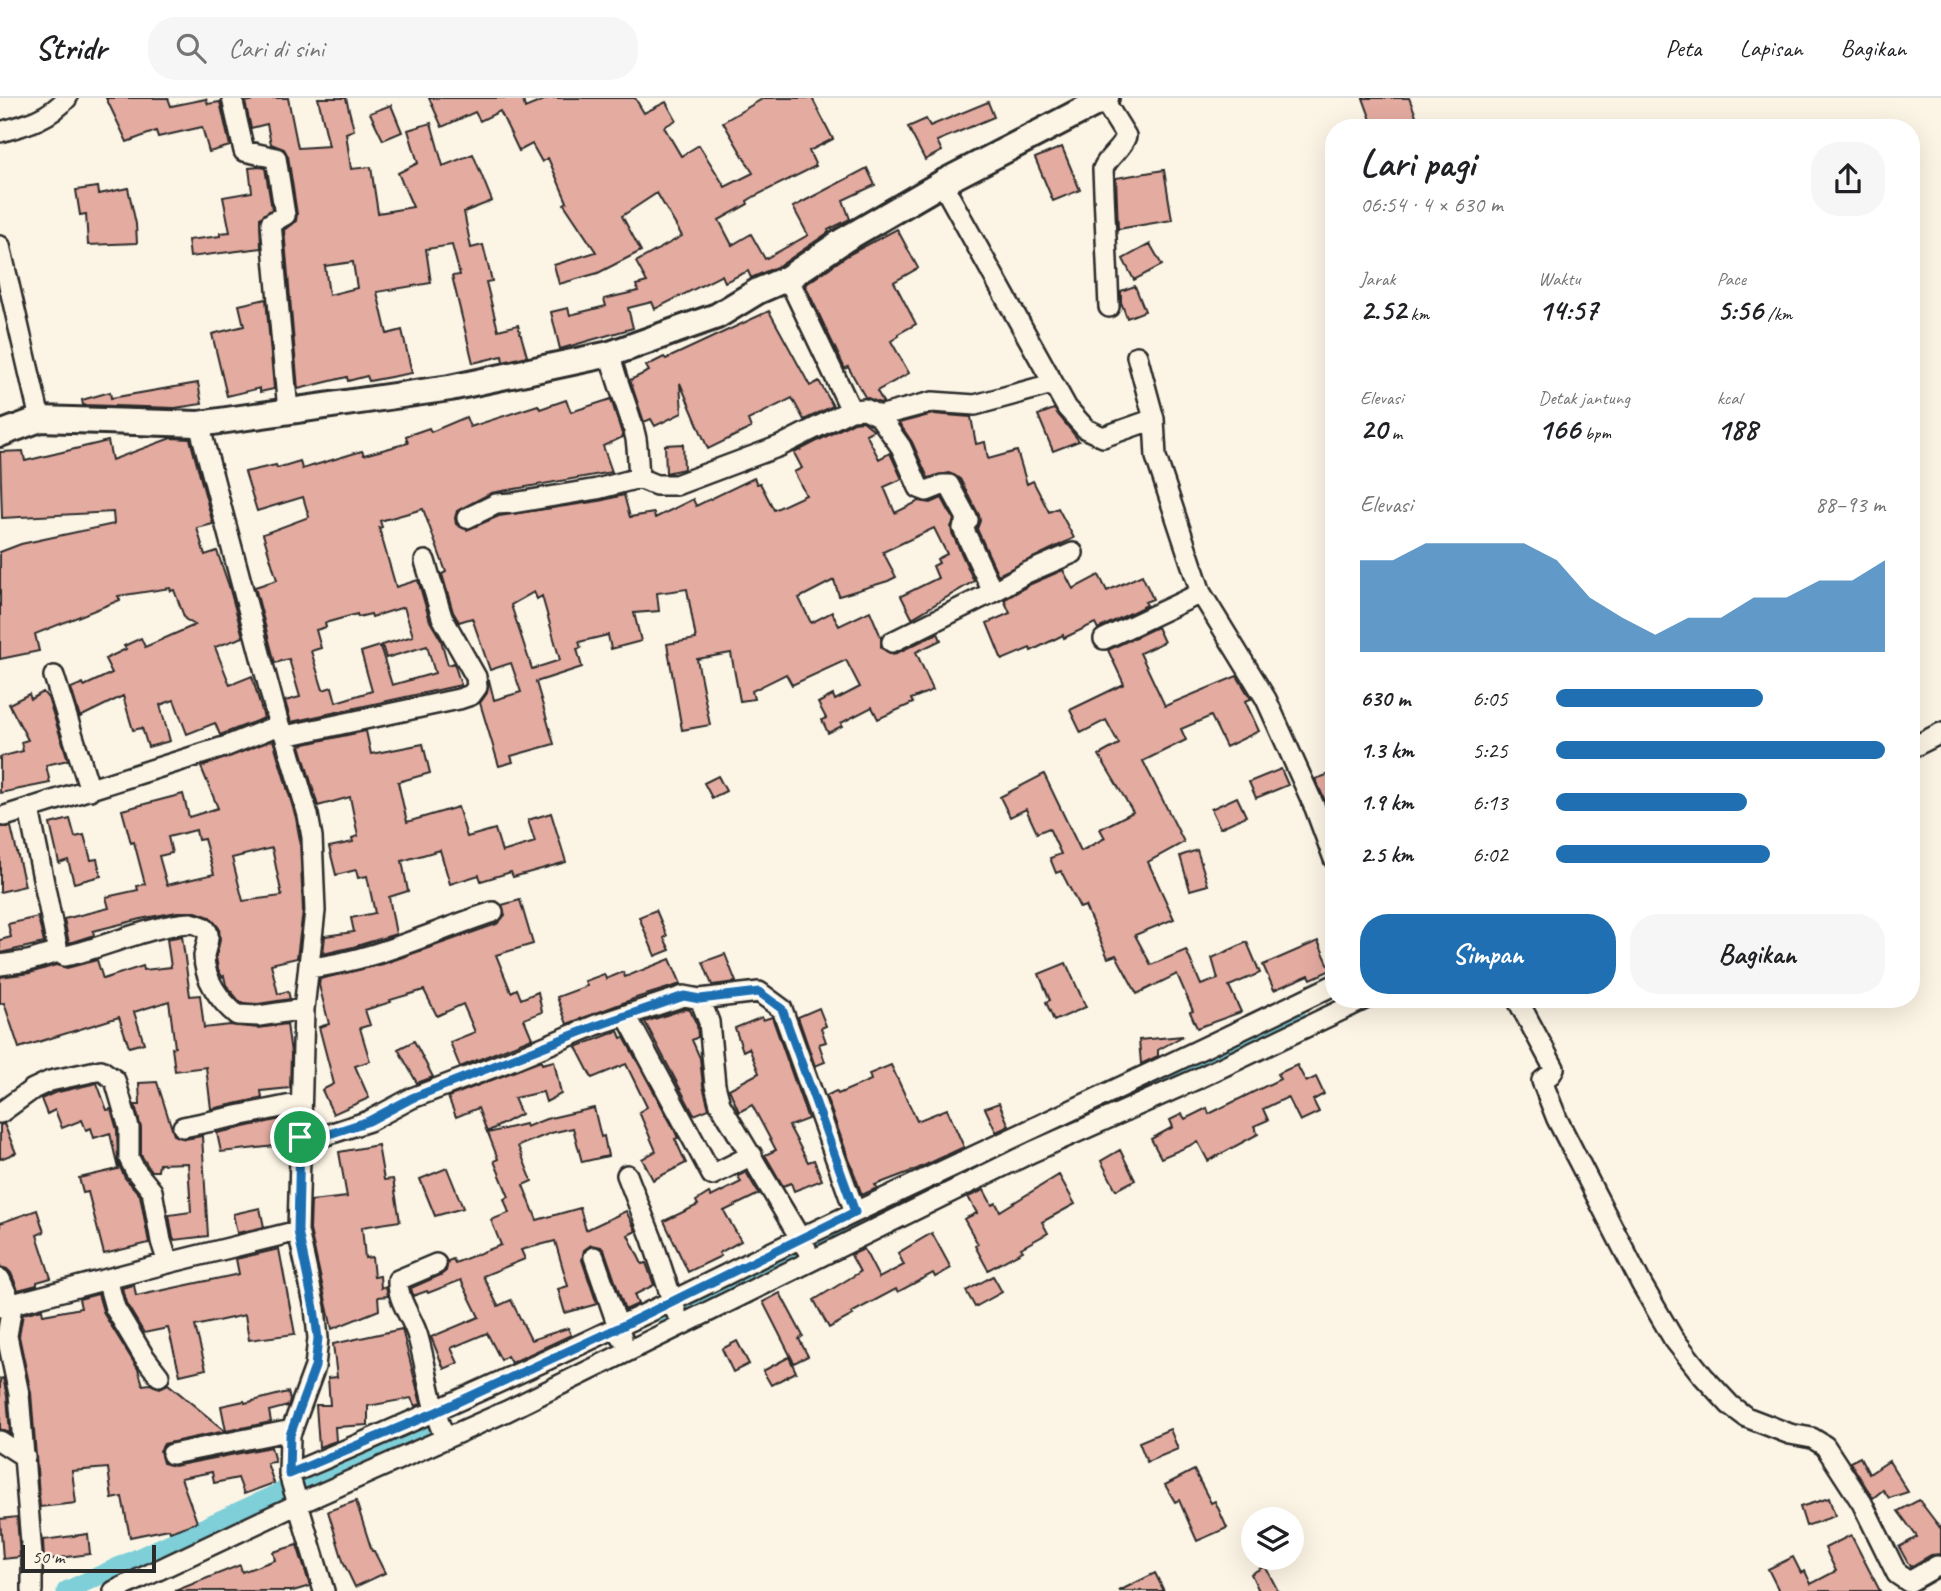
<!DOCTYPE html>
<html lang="id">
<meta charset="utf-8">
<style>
:root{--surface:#fff;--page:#f6f6f6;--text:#202124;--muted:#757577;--line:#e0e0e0;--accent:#1f6fb2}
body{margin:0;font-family:Caveat,sans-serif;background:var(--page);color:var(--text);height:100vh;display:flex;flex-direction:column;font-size:26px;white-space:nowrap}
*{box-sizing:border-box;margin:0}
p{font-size:23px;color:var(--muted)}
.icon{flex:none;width:38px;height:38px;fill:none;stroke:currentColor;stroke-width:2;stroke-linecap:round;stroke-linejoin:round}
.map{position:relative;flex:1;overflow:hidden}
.drawer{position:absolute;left:1325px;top:21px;width:595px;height:889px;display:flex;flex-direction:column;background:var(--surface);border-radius:28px;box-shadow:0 7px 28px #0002}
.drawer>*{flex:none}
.fabs{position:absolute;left:1241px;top:1409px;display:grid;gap:14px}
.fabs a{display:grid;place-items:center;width:63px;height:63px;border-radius:50%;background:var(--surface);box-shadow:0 7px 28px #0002;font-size:35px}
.scale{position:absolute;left:21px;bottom:18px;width:135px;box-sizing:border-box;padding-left:7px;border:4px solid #2b2b2b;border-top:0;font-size:19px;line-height:24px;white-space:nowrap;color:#2b2b2b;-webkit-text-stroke:5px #fcf5e5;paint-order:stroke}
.pin{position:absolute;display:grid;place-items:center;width:60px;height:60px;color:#fff;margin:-30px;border:4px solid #fff;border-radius:50%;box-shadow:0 2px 7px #0007}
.round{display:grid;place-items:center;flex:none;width:74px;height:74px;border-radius:28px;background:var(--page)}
.overview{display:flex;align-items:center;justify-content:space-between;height:119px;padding:0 35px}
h1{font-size:38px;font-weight:700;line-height:52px}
.metrics{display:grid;grid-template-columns:repeat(3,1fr);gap:10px;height:119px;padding:7px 35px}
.metrics div{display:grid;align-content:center}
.metrics b{font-size:30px;font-weight:700}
.metrics small{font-size:19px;font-weight:400}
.metrics p{font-size:19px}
.chart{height:196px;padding:14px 35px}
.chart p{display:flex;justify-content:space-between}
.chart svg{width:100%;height:126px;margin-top:7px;fill:var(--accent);opacity:.7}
.cta{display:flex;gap:14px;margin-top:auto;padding:14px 35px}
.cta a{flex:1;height:80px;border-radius:28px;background:var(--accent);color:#fff;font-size:28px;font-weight:700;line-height:80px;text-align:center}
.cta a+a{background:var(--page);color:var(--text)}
ul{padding:0 35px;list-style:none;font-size:23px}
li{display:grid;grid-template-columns:112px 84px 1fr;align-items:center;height:52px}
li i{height:18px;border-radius:9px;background:var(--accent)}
header{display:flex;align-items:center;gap:42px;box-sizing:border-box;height:98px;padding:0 35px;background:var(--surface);border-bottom:2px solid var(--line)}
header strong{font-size:33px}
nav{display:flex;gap:38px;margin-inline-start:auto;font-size:24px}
.search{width:490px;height:63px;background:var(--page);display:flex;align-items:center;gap:18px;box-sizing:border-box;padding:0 24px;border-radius:28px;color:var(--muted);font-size:26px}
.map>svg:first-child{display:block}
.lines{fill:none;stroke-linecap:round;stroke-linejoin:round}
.canal{stroke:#7ecfd8;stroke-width:19}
.building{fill:#e4aba0;stroke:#2b2b2b;stroke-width:2;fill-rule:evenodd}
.minor-casing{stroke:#2b2b2b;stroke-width:24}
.tertiary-casing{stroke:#2b2b2b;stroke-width:30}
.minor{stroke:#fcf5e5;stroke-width:19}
.tertiary{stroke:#fcf5e5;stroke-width:24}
.route-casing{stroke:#fff;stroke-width:14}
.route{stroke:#1f6fb2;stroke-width:9}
</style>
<header>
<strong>Stridr</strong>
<div class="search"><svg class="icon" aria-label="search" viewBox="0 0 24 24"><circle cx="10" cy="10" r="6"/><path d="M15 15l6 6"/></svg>Cari di sini</div>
<nav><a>Peta</a><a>Lapisan</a><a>Bagikan</a></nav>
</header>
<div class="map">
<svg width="1941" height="1493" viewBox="0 0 1941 1493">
<rect width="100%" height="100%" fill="#fcf5e5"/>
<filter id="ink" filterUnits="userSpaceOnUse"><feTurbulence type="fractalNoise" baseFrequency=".0143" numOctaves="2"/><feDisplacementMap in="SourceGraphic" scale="14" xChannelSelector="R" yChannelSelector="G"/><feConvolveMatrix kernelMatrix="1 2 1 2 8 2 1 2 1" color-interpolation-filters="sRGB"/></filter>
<g filter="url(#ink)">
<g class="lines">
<path class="canal" d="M1132 1000 1299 922
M665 1216 852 1132
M66 1493 435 1323"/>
</g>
<path class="building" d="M106 0H168L171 8 206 1 208 6 220 4 230 48 209 54 202 29 158 39 156 33 127 44Z
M265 0H288L298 50 329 48 318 0H346L354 32 346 35 351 71 371 69 378 115 413 109 398 75 418 65 408 32 431 25 443 68 473 56 492 103 464 114 471 150 483 147 492 183 486 184 498 232 518 227 527 258 503 264 502 258 473 265 452 178 460 177 452 147 426 151 431 185 377 194 387 236 402 232 412 275 369 283 367 278 348 283 347 279 298 291 284 132 296 123 297 116 288 58 284 51 271 46 267 26 251 30 245 4ZM353 164 357 190 329 197 325 168Z
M429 0H527L523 2 525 10 549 0H635L644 15 666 4 676 22 664 29 681 58 699 47 725 89 753 75 723 24 764 0H812L833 41 809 53 816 68 755 98 747 103 748 106 719 122 732 147 751 136 765 161 808 137 793 109 867 70 875 87 843 102 850 121 828 132 829 134 781 167 751 180 748 173 725 184 722 177 655 211 652 204 628 210 633 230 560 251 551 214 568 210 570 217 606 208 604 201 638 193 636 187 647 184 636 164 682 138 657 95 622 118 641 153 598 175 559 186 554 167 596 154 564 106 567 104 548 60 542 64 532 46 519 53 500 13 480 23 475 14 442 29Z
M1363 0H1409L1421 30H1374Z
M988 4 994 19 937 43 942 53 925 62 908 29 926 21 930 28Z
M391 7 402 34 383 42 370 15Z
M1062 49 1080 92 1053 103 1035 60Z
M260 69 265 70 272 111 260 120 261 150 190 159 188 142 220 138V135L230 134 223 99 252 94 249 70Z
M1164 72 1172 122 1118 131 1116 80Z
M98 89 99 96 128 90 136 126 137 145 88 147 86 116 80 117 76 92Z
M897 131 918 170 894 184 916 226 898 236 899 238 891 243 909 275 877 293 883 304 880 305 865 299 848 269 845 271 805 187 848 157Z
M1150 146 1162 167 1134 182 1123 161Z
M1135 188 1145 213 1127 220 1121 204V193Z
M266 201 274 291 260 294V290L227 298 212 236 244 228 239 207Z
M769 213 810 288 819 283 833 308 804 322 792 300 748 322 751 330 708 351 680 285 682 315 655 328 651 321 644 324 630 282 649 273 646 268 664 259 666 261Z
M198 285 202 306 175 310 83 307 82 302 110 294 111 300Z
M611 301 623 339 603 348 612 374 491 395 457 413 455 420 456 426 467 432 499 418 599 403 624 397 630 419 654 415 655 420 693 401 696 408 754 380 757 386 760 385 774 412 806 397 794 374 802 370 794 355 854 324 863 323 874 332 866 336 879 361 890 355 902 381 884 389 895 415 919 403 931 405 942 400 954 422 951 429 952 435 974 483 912 520 901 498 938 480 933 468 939 465 937 461 947 456 934 430 883 454 896 479 888 483 839 498 834 482 799 500 811 525 832 514 839 528 870 513 881 539V549L891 556 897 555 938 535 941 542 916 554 933 592 911 601 913 605 878 621 872 609 841 625 842 628 828 635 822 622 826 620 818 605 833 597 835 602 860 589 846 562 792 587 786 576 752 593 754 601 740 603 731 555 697 561 710 627 682 632 667 546 696 541 687 491 657 495 659 513 634 515 641 543 611 551 608 537 579 544 581 550 577 551 582 569 536 584 554 646 511 658 513 664 499 668 480 605 487 595 489 582 494 602 521 594 511 565 490 572 472 520 459 524 453 514 442 476 446 474 423 411 380 423 382 429 379 430 396 489 418 482 430 523 441 542 448 567 454 565 461 587 291 624 285 603 300 599 289 561 275 565 255 489 277 482 263 436 309 419 303 399 257 413 245 374 276 367 277 370 300 363 302 371 362 353 364 357 408 345 406 338 429 330 431 334 466 319 470 329 538 307 540 311 566 302 571 314ZM534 494 537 501 542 498 560 562 532 571 511 507ZM404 509 413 538 382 547 386 560 427 548 435 575 392 587 380 548 361 554 372 593 336 604 332 589 323 592 311 553 321 550 316 532 326 529 325 525 357 516 358 519 371 516 372 519Z
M1054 311 1079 343 1053 353 1038 317Z
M933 316 971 319 976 346 985 344 988 361 1017 353 1027 386 1033 383 1049 414 1058 410 1074 440 998 477 977 431 980 423 979 417 960 381 949 375 928 380 912 344 899 325Z
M171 340 190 341 213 426 197 430 205 457 217 453 229 488 243 539 215 549 230 587 252 578 264 620 220 637 215 625 187 636 174 602 160 607 170 643 148 649 142 630 133 632 123 598 80 619 71 590 83 585 84 588 112 575 105 561 126 551 124 548 141 540 145 549 195 527 185 521 174 492 171 493 170 490 118 498 120 502 35 536 39 553 0 561V454L21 446 114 426 113 414 2 420 0 354 23 353 25 363 108 343 112 362Z
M683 346 684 371 666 375 665 347Z
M1063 472 1073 491 1099 477 1107 493 1142 477 1153 501 1145 504 1147 507 1098 531 1095 525 1064 540 1063 537 1031 553 1030 550 1002 562 987 525 1010 515 1004 502 1031 486Z
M1157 529 1164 544 1140 555 1165 608 1237 578 1251 601 1245 603 1259 633 1226 649 1211 618 1181 631 1186 642 1143 663 1184 744 1148 764 1174 821 1135 837 1151 867 1186 852 1201 887 1218 881 1212 860 1247 844 1260 875 1229 888 1241 914 1197 930 1190 914 1193 913 1177 876 1137 896 1116 857 1108 860 1085 808 1080 810 1061 773 1056 775 1050 760 1061 756 1049 730 1037 735 1026 711 1010 719 1000 699 1044 676 1081 753 1105 740 1100 731 1133 714 1099 657 1119 646 1106 622 1081 635 1070 612 1124 586 1108 552Z
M43 594 48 600 68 662 46 667 50 685 0 695V659L23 653 21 644 28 642 9 606 29 596 31 601Z
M366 633 371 656 423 646 430 675 398 684 407 724 458 709 467 739 495 731 502 754 535 744 528 722 551 715 566 764 513 779 511 774 481 783 479 777 450 786 440 752 402 763 408 793 389 799 396 836 353 849 323 856 325 838 354 834 351 820 375 815 367 778 358 780 356 772 336 777 329 749 353 744 352 740 358 738 350 699 318 708 300 647Z
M273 642 296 720 300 743 303 813 297 860 271 866 278 896 288 893 290 901 258 906 242 905 239 903 226 887 224 878 222 879 218 871 216 859 220 842 219 830 210 819 196 814H177L145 820 93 833 94 837 69 845 64 821 109 810 106 799 138 792 137 788 145 786 134 744 131 745 122 712 183 696 189 719 218 710 201 669ZM196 732 198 742 204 741 214 776 167 787 159 758 172 755 168 739ZM272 750 282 798 243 803 232 760Z
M1281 671 1288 687 1256 700 1249 684Z
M1330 676 1334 687V700L1325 703 1315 681Z
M718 678 726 693 712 700 704 685Z
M1237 699 1246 718 1220 730 1211 711Z
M70 721 75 739 84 737 91 762 97 761 101 778 74 785 68 762 59 765 50 726Z
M0 729H11L25 788 0 794Z
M1197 752 1208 787 1190 792 1180 758Z
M520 802 533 846 496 857 511 894 517 891 521 901 538 894 542 914 524 921 532 940 460 969 450 944 475 934 463 906 437 918 424 892 390 902 391 904 365 912 370 927 360 930 370 963 355 968 369 1000 333 1016 322 992 334 986 319 929 329 926 319 887 320 881 383 866 497 826 505 817 502 807Z
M656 812 667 838 664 840 670 852 655 858 639 819Z
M38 819 44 845 0 855V842L11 839 8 826Z
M182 838 190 898 200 897 204 930 230 927 259 930 287 926 291 955 290 990 261 993 262 1000 211 1011 206 969 175 973 172 950 175 949 169 903 134 914 144 945 129 949 119 919 19 950 4 905 0 906V879L30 875 56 867 67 870 97 862 103 881 143 868 144 872 171 869 167 841Z
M1318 843 1331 872 1311 881 1309 877 1274 892 1263 867Z
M725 856 736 884 712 887 703 864Z
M670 861 681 886 636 900 567 926 557 899 587 888 585 883 604 876 606 881 623 874 625 879Z
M1066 865 1086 909 1054 923 1046 904 1050 902 1039 876Z
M819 910 826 928 821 930 826 944 819 946 825 964 815 968 798 919Z
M685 911 690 912 697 927 698 939 692 942 700 960 703 988 709 1011 694 1017 645 924Z
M762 919 763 922 772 919 808 1021 789 1028 808 1064 814 1062 822 1082 794 1093 791 1085 783 1088 765 1057 776 1052 752 1007 739 1014 729 991 759 975 749 950 743 953 735 930Z
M618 933 621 940 624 939 674 1031 678 1040 675 1041 686 1065 653 1082 642 1061 656 1053 639 1014 647 1009 626 966 592 980 576 949Z
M1183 938 1158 952V958L1141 966 1139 942Z
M414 943 433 979 417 985 398 951Z
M541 963 542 966 554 963 561 996 546 1004 543 994 514 1000 521 1016 487 1034 478 1010 456 1019 448 999Z
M891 967 917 1023 947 1011 964 1049 917 1071 875 1087 877 1090 862 1097 826 998 836 993 838 996 871 982 869 976Z
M1297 967 1306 984 1316 979 1324 996 1313 1002 1319 1014 1300 1023 1288 999 1263 1011 1268 1022 1254 1028 1258 1036 1208 1063 1198 1044 1161 1060 1151 1041 1173 1029 1170 1022 1182 1016 1185 1021 1207 1010 1209 1016 1280 981 1277 976Z
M157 984 174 1037 185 1041 202 1038 208 1138 174 1142 173 1140 169 1117 191 1114 188 1065 159 1066 158 1073H151L141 1057V1030L135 1007H140L139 985Z
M97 985 107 1012 111 1011 117 1032 118 1065 125 1080 140 1097 149 1145 104 1156 88 1094 83 1095 79 1080 118 1071 110 1035 94 1040 91 1030 86 1032 82 1022 62 1030 55 1012 47 1016 41 1001 54 995Z
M999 1005 1009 1028 996 1034 985 1010Z
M594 1010 601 1039 604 1038 608 1058 582 1064 573 1030 551 1035 518 1048 532 1083 523 1087 537 1122 580 1110 586 1132 626 1113 636 1133 628 1137 642 1166 646 1165 654 1187 634 1197 638 1206 625 1212 605 1154 601 1149 591 1147 584 1152 582 1162 597 1206 565 1215 558 1191 568 1188 555 1143 521 1152 525 1161 483 1178 498 1208 511 1202 531 1242 568 1230 571 1237 511 1265 507 1258 501 1262 487 1235 451 1250 458 1265 444 1271 431 1239 479 1219 461 1182 428 1195 427 1193 413 1198 411 1190 441 1177 446 1173 448 1163 453 1161 455 1165 501 1147 491 1122 509 1115 504 1101 509 1099 494 1063 498 1061 488 1035 525 1026 526 1029 546 1021Z
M281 1021 284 1047 221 1054 217 1035Z
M4 1026 16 1055 0 1061V1027Z
M378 1047 384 1082 393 1081 400 1123 362 1129 365 1160 372 1159 374 1179 380 1178 381 1190 386 1188 388 1198 378 1199 379 1212 332 1231 310 1132 311 1103 347 1099 339 1054Z
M1120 1052 1135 1082 1116 1092 1101 1063Z
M447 1070 463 1110 435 1118 420 1081Z
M746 1074 759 1096 724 1113 741 1143 719 1155 721 1158 688 1174 664 1123 698 1107 696 1103 709 1095 711 1099 741 1084 738 1078Z
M1059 1077 1075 1106 1042 1124 1048 1135 1021 1150 1023 1153 988 1172 975 1148 978 1146 964 1121 977 1115 968 1099 984 1092 992 1107 996 1105 1000 1113Z
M260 1110 264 1129 237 1135 233 1116Z
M37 1112 44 1134 37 1137 51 1180 37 1184V1187L18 1192 11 1175 7 1171 0 1169V1125Z
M932 1135 951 1170 935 1179 933 1175 898 1194 896 1191 851 1215 853 1217 829 1230 814 1202 860 1174 851 1157 864 1151 879 1180 904 1167 898 1155Z
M279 1151 295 1236 249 1242 245 1217 195 1228 206 1271 180 1277 168 1230 144 1235 126 1205 122 1190 134 1187 136 1198 239 1176 236 1161Z
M993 1178 1002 1194 975 1209 966 1193Z
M780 1195 803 1238 799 1241 808 1258 794 1265 763 1204Z
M98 1196 104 1216 138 1271 143 1287 150 1286 160 1290 168 1286 225 1333 164 1346 160 1353 163 1365 174 1368 271 1349 275 1364 267 1365 274 1385 244 1396 238 1380 214 1385 212 1374 181 1380 197 1424 170 1434 169 1431 130 1439 122 1399 112 1401 108 1370 72 1373 76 1405 40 1409 31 1295 19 1238 23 1216 42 1211 43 1217 81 1210 79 1201Z
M402 1231 421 1306 415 1308 411 1300 368 1308V1327L335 1329 336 1343 319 1349 316 1307H330L328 1280 337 1279 333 1246Z
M737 1243 749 1266 733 1274 722 1251Z
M789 1259 796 1274 771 1287 763 1273Z
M3 1280 7 1298 10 1335 0 1331V1281Z
M288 1294 290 1302 288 1308 269 1313 271 1324 226 1333 221 1308 244 1303 245 1305Z
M1170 1331 1178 1351 1147 1364 1139 1344Z
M1860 1359 1869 1376 1889 1363 1908 1394 1889 1400 1883 1392 1873 1400 1850 1364Z
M1194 1372 1211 1405 1215 1403 1227 1430 1197 1443 1179 1402 1175 1404 1165 1387Z
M1829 1400 1835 1418 1806 1428 1800 1409Z
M1919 1402 1941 1431V1456L1931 1457 1910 1469 1899 1449 1917 1439 1898 1413Z
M356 1403 372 1453H374L385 1475 355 1489 344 1466 328 1413Z
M17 1419 20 1459 3 1461 0 1421Z
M88 1436 90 1456 44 1462 43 1442Z
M1851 1437 1880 1493H1779L1768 1471 1793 1459 1801 1475 1805 1473 1811 1486 1836 1473 1825 1450Z
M297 1447 310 1488 293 1493H175L240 1467 242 1474 275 1462 273 1454Z
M1265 1468 1278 1493H1259L1251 1476Z
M1155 1475 1164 1493H1119Z"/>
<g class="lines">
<defs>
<path id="minor" d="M232 0 244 53 276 60 285 117 271 125 288 313
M1103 1 1126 38C1122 51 1108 58 1103 71L1109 209
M0 34C25 27 49 21 67 0
M942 85 1067 310 1086 331 1103 339 1154 321
M0 148 40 321
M788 180 851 312
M1137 258 1154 321 1156 359 1201 495 1266 601 1315 710 1334 761
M879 318 901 349 919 390 927 393 942 387H949L968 422 963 430 993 494 1026 475 1073 455
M199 326 279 627 285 638 308 717 312 739 315 813 304 911 298 1133 315 1210 318 1240 315 1269 290 1337 289 1376 324 1493
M639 380 656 387H676L780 348 851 312 865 311 879 318 932 304 975 307 1052 286
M467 420 496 406 513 405 597 391 639 380C638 367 638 354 636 341 630 312 616 285 610 256
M1104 541 1201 495
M892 544 993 494
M54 578 90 692
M285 638 459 601 471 597 477 589 476 579 442 519 425 463
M1911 650 1941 635
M29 711 58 854 65 858 70 857C103 849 160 825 191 825 197 826 207 829 208 836 209 843 205 851 204 858 204 881 220 903 237 917L259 918 304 911
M5 718 227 648 279 627
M0 867 28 863 58 854
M309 870C374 863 431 834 493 814
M700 901 709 924 715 987 720 1006 806 1150
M1517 901 1554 970 1551 976 1542 983 1557 1021 1642 1187 1673 1240 1703 1278 1730 1307 1746 1319 1790 1336 1812 1340 1825 1348 1862 1405 1897 1476 1909 1484 1937 1468 1941 1469
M627 919 712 1077 752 1057
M0 1015 33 991 50 983 101 972 115 982 129 1030V1060L135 1072 152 1093 161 1143 168 1165
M183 1029 301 1005
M300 1039H320L369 1023 412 1000 507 964 596 927 684 898 700 901 759 894 782 911 855 1114
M627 1077 652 1141 676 1214
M594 1159 622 1240
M436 1166 398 1182C397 1203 413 1220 418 1239 428 1275 430 1305 445 1341
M0 1181 12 1208 7 1238 19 1296 32 1457V1493
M107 1181 115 1210 143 1257 159 1278
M1 1209 168 1165 298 1133
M0 1343 25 1359
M172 1356 292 1332
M289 1376C400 1329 509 1281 617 1229 680 1200 742 1168 805 1138 981 1054 1158 973 1334 887
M114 1493 298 1406 507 1313 1032 1054 1199 980 1365 901"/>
<path id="tertiary" d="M0 336 40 321 199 326 450 290 610 256 717 218 758 193 788 180 844 142 942 85 1106 0"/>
</defs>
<use href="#minor" class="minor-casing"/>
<use href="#tertiary" class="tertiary-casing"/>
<use href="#minor" class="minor"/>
<use href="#tertiary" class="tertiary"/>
</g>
</g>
<g class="lines" filter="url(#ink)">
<defs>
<path id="route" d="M759 894 782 911 855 1114 618 1230 434 1315 289 1376 290 1337 315 1269 318 1240 314 1210 298 1133 300 1039H320L369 1023 412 1000 596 928 684 898 700 901Z"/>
</defs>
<use href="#route" class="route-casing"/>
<use href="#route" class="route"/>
</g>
</svg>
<div class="fabs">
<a><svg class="icon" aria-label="layers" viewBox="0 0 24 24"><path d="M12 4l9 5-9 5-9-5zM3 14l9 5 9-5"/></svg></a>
</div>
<div class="scale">50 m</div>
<div class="pin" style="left:300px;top:1039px;background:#1e9e55"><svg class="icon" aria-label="arrive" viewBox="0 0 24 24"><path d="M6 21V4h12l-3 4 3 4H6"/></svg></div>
<section class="drawer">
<div class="overview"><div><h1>Lari pagi</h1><p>06:54 · 4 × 630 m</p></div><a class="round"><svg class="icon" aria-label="share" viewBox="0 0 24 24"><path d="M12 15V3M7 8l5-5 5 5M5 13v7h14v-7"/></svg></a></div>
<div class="metrics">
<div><p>Jarak</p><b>2.52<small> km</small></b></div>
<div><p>Waktu</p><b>14:57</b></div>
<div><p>Pace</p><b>5:56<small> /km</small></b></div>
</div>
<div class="metrics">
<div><p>Elevasi</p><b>20<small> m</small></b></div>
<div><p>Detak jantung</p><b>166<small> bpm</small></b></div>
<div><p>kcal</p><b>188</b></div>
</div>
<div class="chart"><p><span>Elevasi</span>88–93 m</p>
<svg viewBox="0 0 160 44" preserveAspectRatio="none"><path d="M0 44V12L10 12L20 6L30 6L40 6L50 6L60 12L70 25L80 32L90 38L100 32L110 32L120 25L130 25L140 19L150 19L160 12V44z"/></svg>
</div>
<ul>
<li><b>630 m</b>6:05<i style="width:63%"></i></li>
<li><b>1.3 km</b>5:25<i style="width:100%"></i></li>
<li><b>1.9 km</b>6:13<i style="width:58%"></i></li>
<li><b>2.5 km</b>6:02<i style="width:65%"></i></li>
</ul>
<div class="cta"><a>Simpan</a><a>Bagikan</a></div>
</section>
</div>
